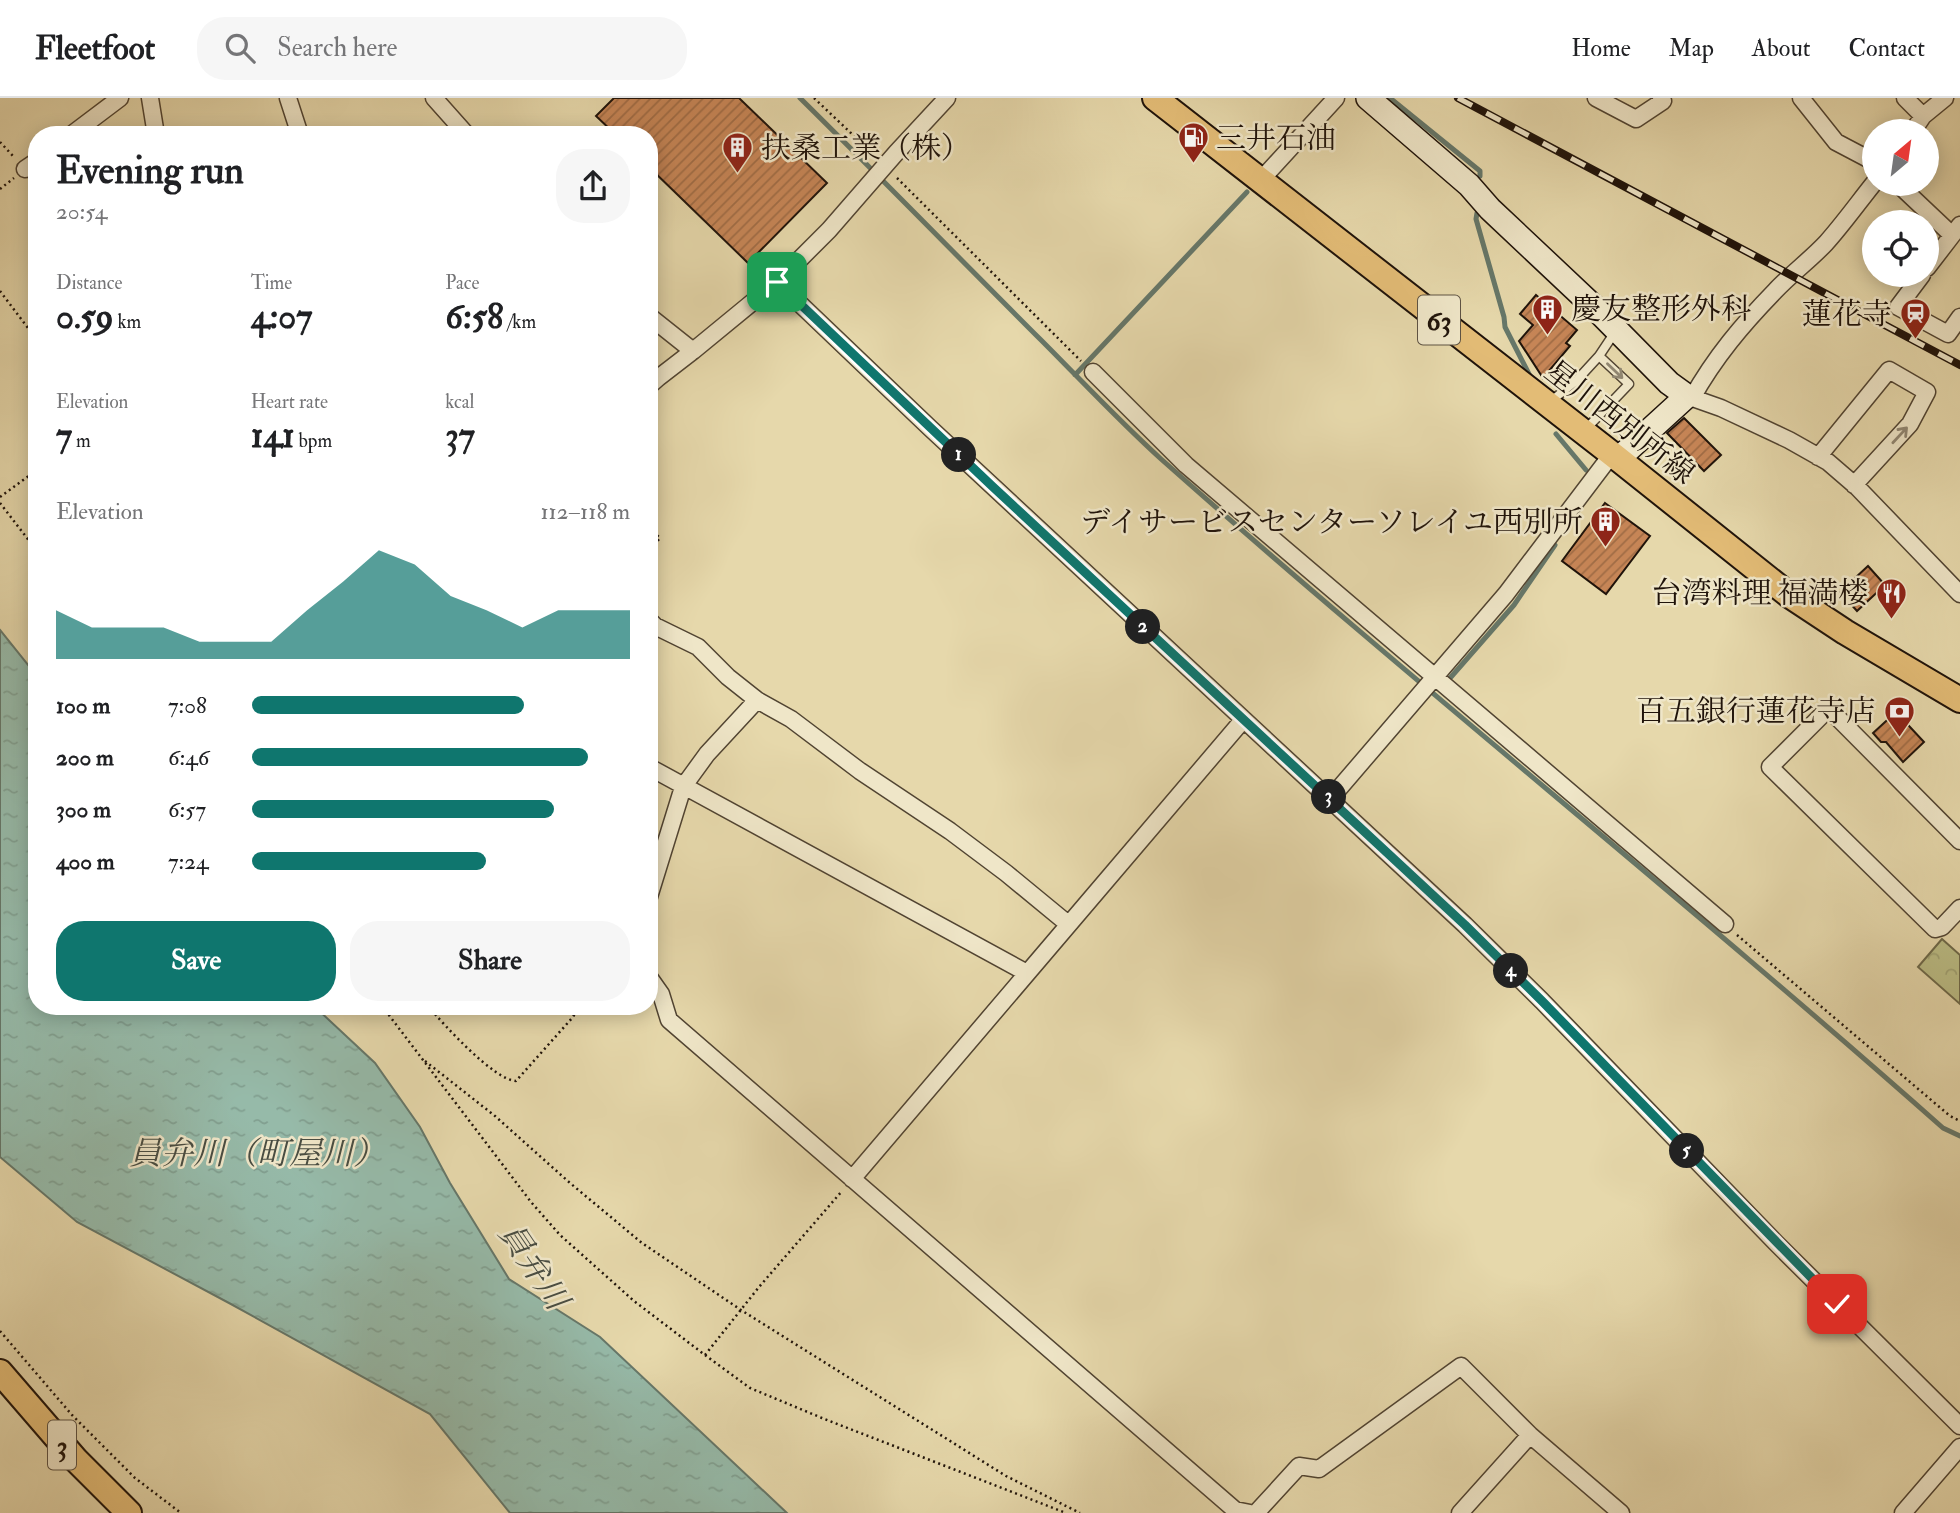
<!DOCTYPE html>
<meta charset="utf-8">
<style>
:root{--surface:#fff;--page:#f6f6f6;--text:#202124;--muted:#757577;--line:#e0e0e0;--accent:#0f766e}
body{margin:0;font-family:"IM FELL Double Pica","Noto Serif JP",serif;background:var(--page);color:var(--text);height:100vh;display:flex;flex-direction:column;font-size:26px;white-space:nowrap}
*{box-sizing:border-box;margin:0}
p{font-size:23px;color:var(--muted)}
.icon{flex:none;width:38px;height:38px;fill:none;stroke:currentColor;stroke-width:2;stroke-linecap:round;stroke-linejoin:round}
.map{position:relative;flex:1;overflow:hidden}
.side{position:absolute;left:28px;top:28px;width:630px;height:889px;display:flex;flex-direction:column;background:var(--surface);border-radius:28px;box-shadow:0 4px 18px #0003}
.side>*{flex:none}
.needle{width:46px;rotate:29deg}
.buttons{position:absolute;left:1862px;top:21px;display:grid;gap:14px}
.buttons a{display:grid;place-items:center;width:77px;height:77px;border-radius:50%;background:var(--surface);box-shadow:0 4px 18px #0003;font-size:35px}
.pin{position:absolute;display:grid;place-items:center;width:60px;height:60px;color:#fff;margin:-30px;border-radius:14px;box-shadow:0 4px 10px #0006}
.km{position:absolute;width:35px;height:35px;margin:-18px;border-radius:50%;background:#222;color:#fff;font-size:19px;line-height:35px;text-align:center}
.round{display:grid;place-items:center;flex:none;width:74px;height:74px;border-radius:28px;background:var(--page)}
.headline{display:flex;align-items:center;justify-content:space-between;height:119px;padding:0 28px}
h1{font-size:38px;font-weight:800;line-height:52px}
.figures{display:grid;grid-template-columns:repeat(3,1fr);gap:10px;height:119px;padding:7px 28px}
.figures div{display:grid;align-content:center}
.figures b{font-size:35px;font-weight:800}
.figures small{font-size:19px;font-weight:400}
.figures p{font-size:19px}
.chart{height:196px;padding:14px 28px}
.chart p{display:flex;justify-content:space-between}
.chart svg{width:100%;height:126px;margin-top:7px;fill:var(--accent);opacity:.7}
.button{display:flex;gap:14px;margin-top:auto;padding:14px 28px}
.button a{flex:1;height:80px;border-radius:28px;background:var(--accent);color:#fff;font-size:28px;font-weight:800;line-height:80px;text-align:center}
.button a+a{background:var(--page);color:var(--text)}
ul{padding:0 28px;list-style:none;font-size:23px}
li{display:grid;grid-template-columns:112px 84px 1fr;align-items:center;height:52px}
li i{height:18px;border-radius:9px;background:var(--accent)}
header{display:flex;align-items:center;gap:42px;box-sizing:border-box;height:98px;padding:0 35px;background:var(--surface);border-bottom:2px solid var(--line)}
header strong{font-size:33px}
nav{display:flex;gap:38px;margin-inline-start:auto;font-size:24px}
.search{width:490px;height:63px;background:var(--page);display:flex;align-items:center;gap:18px;box-sizing:border-box;padding:0 24px;border-radius:28px;color:var(--muted);font-size:26px}
.map>svg:first-child{display:block}
.forest{fill:url(#forest-crowns);stroke:#6d6848;stroke-width:2}
.water{fill:url(#water-ripples);stroke:#667769;stroke-width:2}
.lines{fill:none;stroke-linecap:round;stroke-linejoin:round}
.stream{stroke:#667769;stroke-width:5}
.building{fill:url(#building-hatch);stroke:#1f130a;stroke-width:2}
.lane-casing{stroke:#514432;stroke-width:11}
.street-casing{stroke:#514432;stroke-width:19}
.secondary-casing{stroke:#1f130a;stroke-width:26}
.primary-casing{stroke:#1f130a;stroke-width:28}
.path{stroke:#1f130a;stroke-width:2.5;stroke-dasharray:2 3.5;stroke-linecap:butt}
.lane{stroke:#efe6c8;stroke-width:8}
.street{stroke:#efe6c8;stroke-width:16}
.secondary{stroke:#efe6c8;stroke-width:23}
.primary{stroke:#e3bc76;stroke-width:24}
.rail-casing{stroke:#1f130a;stroke-width:8}
.rail{stroke:#efe6c8;stroke-width:5;stroke-dasharray:16;stroke-linecap:butt}
.oneway{stroke:#918772}
.route-casing{stroke:#fff;stroke-width:14}
.route{stroke:#0f766e;stroke-width:9}
.labels{text-anchor:middle;stroke-width:5;stroke-linejoin:round;paint-order:stroke}
.shield{fill:#efe6c8;stroke:#5d5243;stroke-width:2}
.shield-label{font-size:28px;font-weight:bold;fill:#1f130a}
.poi-label{font-size:30px;fill:#1f130a;stroke:#efe6c8;text-anchor:end}
.street-label{font-size:30px;fill:#1f130a;stroke:#efe6c8}
.water-label{font-size:32px;font-style:italic;fill:#494d42;stroke:#efe6c8}
</style>
<header>
<strong>Fleetfoot</strong>
<div class="search"><svg class="icon" aria-label="search" viewBox="0 0 24 24"><circle cx="10" cy="10" r="6"/><path d="M15 15l6 6"/></svg>Search here</div>
<nav><a>Home</a><a>Map</a><a>About</a><a>Contact</a></nav>
</header>
<div class="map">
<svg width="1960" height="1415" viewBox="0 0 1960 1415">
<defs>
<pattern id="forest-crowns" width="20" height="18" patternUnits="userSpaceOnUse" patternTransform="scale(1.75)"><rect width="20" height="18" fill="#bbbd85"/><path d="M2 6a3 3 0 1 1 6 0M12 15a3 3 0 1 1 6 0" fill="none" stroke="#a0a272"/></pattern>
<pattern id="water-ripples" width="26" height="14" patternUnits="userSpaceOnUse" patternTransform="scale(1.75)"><rect width="26" height="14" fill="#96baa9"/><path d="M2 4q2-2 4 0t4 0M15 11q2-2 4 0t4 0" fill="none" stroke="#819f90"/></pattern>
<pattern id="building-hatch" width="6" height="6" patternUnits="userSpaceOnUse" patternTransform="scale(1.75)"><rect width="6" height="6" fill="#c68556"/><path d="M-1 1l2-2M0 6l6-6M5 7l2-2" fill="none" stroke="#a06c45"/></pattern>
</defs>
<rect width="100%" height="100%" fill="#e6d8ab"/>
<filter id="stains"><feTurbulence type="fractalNoise" baseFrequency=".00286" numOctaves="4"/><feColorMatrix values="0 0 0 0 .2 0 0 0 0 .09 0 0 0 0 .02 0 0 0 .5 -.17"/></filter>
<radialGradient id="worn" r=".72"><stop offset=".6" stop-color="#630" stop-opacity="0"/><stop offset="1" stop-color="#630" stop-opacity=".3"/></radialGradient>
<path class="forest" d="M1942 841 1960 857V906L1918 869Z"/>
<path class="water" d="M0 532 37 578V908H314L375 965 420 1029 450 1085 509 1181 600 1239 787 1415H510L430 1316 229 1205 77 1124 0 1059Z"/>
<g class="lines">
<path class="stream" d="M800 0C881 80 960 161 1040 241 1080 281 1119 323 1161 361 1418 589 1686 802 1943 1030L1960 1038
M1390 0 1480 73V78
M1477 115 1476 121 1504 219 1505 229 1531 280
M1075 277 1247 94
M1556 336 1586 372
M1451 579 1514 507 1555 447"/>
</g>
<path class="building" d="M614 0H739L827 85 748 165 649 69V37H616L596 18Z
M1536 197 1577 232 1566 245 1570 248 1543 280 1519 243 1533 227 1520 216Z
M1684 320 1721 357 1704 373 1667 335Z
M1605 405 1650 438 1606 496 1562 463Z
M1868 468 1885 487 1857 513 1840 494Z
M1896 614 1924 644 1903 664 1886 644H1881L1873 635Z"/>
<g class="lines">
<defs>
<path id="lane" d="M1599 258 1615 234
M1550 304 1577 282 1599 258 1629 286 1585 332"/>
<path id="street" d="M150 0 156 37
M288 0 300 37
M434 0 467 37
M1596 0 1636 21 1663 3 1661 0
M1801 0 1836 44 1874 64
M1905 0 1923 18
M1913 33 1923 18 1945 0
M71 37 120 0
M25 71 37 63
M1260 83 1336 0
M1898 86 1952 137
M1927 170 1960 127
M1922 177 1898 209 1948 236 1960 219
M777 184 930 330 1465 827 1542 903 1776 1145 1960 1328
M649 218 693 253
M1093 274 1186 367 1725 826
M649 288 658 280 693 253 777 184 829 132 896 55 947 0
M1687 298 1721 310 1789 342 1828 364 1857 389 1960 496
M1692 300C1715 259 1742 227 1775 193 1791 176 1810 162 1826 145 1843 126 1858 105 1874 85
M1818 359 1889 272 1927 294 1910 326 1854 387
M649 522 655 528 698 549 728 579 757 602 791 621 860 673 950 733 1006 775 1068 826
M649 669 1027 875
M1330 701 1506 496 1612 356
M1960 743 1832 614H1825L1770 669 1935 831 1942 829 1960 810
M649 799 683 689 707 656 757 602
M649 879 661 896 669 922 1235 1412 1250 1415
M852 1081 1243 622
M1256 1415 1299 1368 1319 1371 1461 1268 1530 1337 1621 1415
M1460 1415 1530 1337
M1903 1415 1960 1349"/>
<path id="secondary" d="M1368 0 1469 87 1490 111 1593 208 1669 285 1687 298 1618 361"/>
<path id="primary" d="M1155 0 1612 356 1789 497 1845 534 1960 602
M0 1274 76 1362 129 1415"/>
</defs>
<use href="#lane" class="lane-casing"/>
<use href="#street" class="street-casing"/>
<use href="#secondary" class="secondary-casing"/>
<use href="#primary" class="primary-casing"/>
<path class="path" d="M814 0 873 56
M0 44 14 59
M897 80 1081 263
M0 91 14 80
M0 193 37 242
M0 399 37 372
M0 405 37 453
M649 430 660 440 649 453
M1737 837 1950 1018 1960 1023
M382 908 531 1104 560 1137 634 1203 705 1257 750 1290 822 1320 1066 1415
M428 908C444 927 494 982 516 983L573 919 579 908
M425 963 495 1018 570 1085 642 1145 741 1212 1006 1378 1080 1415
M0 1233 72 1317 135 1380 181 1415
M705 1257 759 1189 842 1093"/>
<use href="#lane" class="lane"/>
<use href="#street" class="street"/>
<use href="#secondary" class="secondary"/>
<use href="#primary" class="primary"/>
<defs>
<path id="rail" d="M1458 0 1960 267"/>
</defs>
<use href="#rail" class="rail-casing"/>
<use href="#rail" class="rail"/>
</g>
<defs><path id="oneway-shaft" d="M-6 0H5M1.5-3L5.5 0L1.5 3" fill="none" stroke-width="1.6" stroke-linecap="round" stroke-linejoin="round" transform="scale(1.75)"/></defs>
<g class="oneway">
<use href="#oneway-shaft" transform="translate(1615 273) rotate(44)"/>
<use href="#oneway-shaft" transform="translate(1900 337) rotate(-47)"/>
</g>
<g class="lines">
<defs>
<path id="route" d="M777 184 992 388 1465 827 1542 903 1837 1206"/>
</defs>
<use href="#route" class="route-casing"/>
<use href="#route" class="route"/>
</g>
<defs>
<symbol id="fuel-pin" viewBox="-11 -11 22 30"><path d="M0 17L-7.5 6A9.5 9.5 0 1 1 7.5 6Z" fill="#8f2418" stroke="#efe6c8"/><path d="M-5.5-6h7V0h2V4h1.3V-2.5L3-4.5l.8-.8L6-3V5H2.5V1h-1V6h-7ZM-4.2-4.7v3.2H.2V-4.7Z" fill="#fff"/></symbol>
<symbol id="building-pin" viewBox="-11 -11 22 30"><path d="M0 17L-7.5 6A9.5 9.5 0 1 1 7.5 6Z" fill="#8f2418" stroke="#efe6c8"/><path d="M-4-6H4V6H1V3H-1V6H-4ZM-2.5-4.3h1.7v1.8h-1.7ZM.8-4.3h1.7v1.8H.8ZM-2.5-1h1.7V.8h-1.7ZM.8-1h1.7V.8H.8Z" fill="#fff"/></symbol>
<symbol id="station-pin" viewBox="-11 -11 22 30"><path d="M0 17L-7.5 6A9.5 9.5 0 1 1 7.5 6Z" fill="#8f2418" stroke="#efe6c8"/><path d="M-3-6H3Q5-6 5-4V2Q5 4 3 4L4.5 6H3L1.5 4h-3L-3 6H-4.5L-3 4Q-5 4-5 2V-4Q-5-6-3-6ZM-3.5-4v3h7v-3ZM-3.5 1v1.5H-2V1ZM2 1v1.5H3.5V1Z" fill="#fff"/></symbol>
<symbol id="restaurant-pin" viewBox="-11 -11 22 30"><path d="M0 17L-7.5 6A9.5 9.5 0 1 1 7.5 6Z" fill="#8f2418" stroke="#efe6c8"/><path d="M-5-6h1v4h1v-4h1v4h1v-4h1v5L-1.5 .5V6h-2V.5L-5-1ZM5-6V6H3V1.5H1.5Q1.5-4 5-6Z" fill="#fff"/></symbol>
<symbol id="bank-pin" viewBox="-11 -11 22 30"><path d="M0 17L-7.5 6A9.5 9.5 0 1 1 7.5 6Z" fill="#8f2418" stroke="#efe6c8"/><path d="M-6-4H6V4H-6ZM0-2.3a2.3 2.3 0 1 0 0 4.6a2.3 2.3 0 1 0 0-4.6Z" fill="#fff"/></symbol>
</defs>
<g fill-rule="evenodd">
<use href="#fuel-pin" x="1176" y="22" width="35" height="47"/>
<use href="#building-pin" x="720" y="32" width="35" height="47"/>
<use href="#building-pin" x="1530" y="194" width="35" height="47"/>
<use href="#station-pin" x="1898" y="198" width="35" height="47"/>
<use href="#building-pin" x="1588" y="406" width="35" height="47"/>
<use href="#restaurant-pin" x="1874" y="478" width="35" height="47"/>
<use href="#bank-pin" x="1882" y="596" width="35" height="47"/>
</g>
<g class="labels">
<g class="shield">
<rect x="1418" y="197.5" width="42" height="49" rx="5"/>
<rect x="48" y="1322.5" width="28" height="49" rx="5"/>
</g>
<g class="shield-label">
<text x="1439" y="232">63</text>
<text x="62" y="1357">3</text>
</g>
<g class="poi-label">
<text x="1216" y="50" text-anchor="start">三井石油</text>
<text x="761" y="60" text-anchor="start">扶桑工業（株）</text>
<text x="1571" y="221" text-anchor="start">慶友整形外科</text>
<text x="1892" y="226">蓮花寺</text>
<text x="1583" y="434">デイサービスセンターソレイユ西別所</text>
<text x="1868" y="505">台湾料理 福満楼</text>
<text x="1876" y="623">百五銀行蓮花寺店</text>
</g>
<g class="street-label">
<text transform="translate(1620 324) rotate(38)" y="10">星川西別所線</text>
</g>
<g class="water-label">
<text x="257" y="1066">員弁川（町屋川）</text>
<text transform="translate(534 1168) rotate(56)" y="11">員弁川</text>
</g>
</g>
<rect width="100%" height="100%" filter="url(#stains)"/>
<rect width="100%" height="100%" fill="url(#worn)"/>
</svg>
<div class="buttons">
<a><svg class="needle" viewBox="-14 -14 28 28"><path d="M0-13l5 13h-10z" fill="#e53935"/><path d="M0 13l5-13h-10z" fill="#757577"/></svg></a>
<a><svg class="icon" aria-label="locate" viewBox="0 0 24 24"><circle cx="12" cy="12" r="6"/><path d="M12 2v4M12 18v4M2 12h4M18 12h4"/></svg></a>
</div>
<div class="pin" style="left:777px;top:184px;background:#1e9e55"><svg class="icon" aria-label="arrive" viewBox="0 0 24 24"><path d="M6 21V4h12l-3 4 3 4H6"/></svg></div>
<div class="pin" style="left:1837px;top:1206px;background:#d93025"><svg class="icon" aria-label="check" viewBox="0 0 24 24"><path d="M5 12l5 5 9-10"/></svg></div>
<b class="km" style="left:959px;top:357px">1</b>
<b class="km" style="left:1143px;top:529px">2</b>
<b class="km" style="left:1329px;top:699px">3</b>
<b class="km" style="left:1511px;top:873px">4</b>
<b class="km" style="left:1687px;top:1053px">5</b>
<section class="side">
<div class="headline"><div><h1>Evening run</h1><p>20:54</p></div><a class="round"><svg class="icon" aria-label="share" viewBox="0 0 24 24"><path d="M12 15V3M7 8l5-5 5 5M5 13v7h14v-7"/></svg></a></div>
<div class="figures">
<div><p>Distance</p><b>0.59<small> km</small></b></div>
<div><p>Time</p><b>4:07</b></div>
<div><p>Pace</p><b>6:58<small> /km</small></b></div>
</div>
<div class="figures">
<div><p>Elevation</p><b>7<small> m</small></b></div>
<div><p>Heart rate</p><b>141<small> bpm</small></b></div>
<div><p>kcal</p><b>37</b></div>
</div>
<div class="chart"><p><span>Elevation</span>112–118 m</p>
<svg viewBox="0 0 160 44" preserveAspectRatio="none"><path d="M0 44V27L10 33L20 33L30 33L40 38L50 38L60 38L70 27L80 17L90 6L100 11L110 22L120 27L130 33L140 27L150 27L160 27V44z"/></svg>
</div>
<ul>
<li><b>100 m</b>7:08<i style="width:72%"></i></li>
<li><b>200 m</b>6:46<i style="width:89%"></i></li>
<li><b>300 m</b>6:57<i style="width:80%"></i></li>
<li><b>400 m</b>7:24<i style="width:62%"></i></li>
</ul>
<div class="button"><a>Save</a><a>Share</a></div>
</section>
</div>
